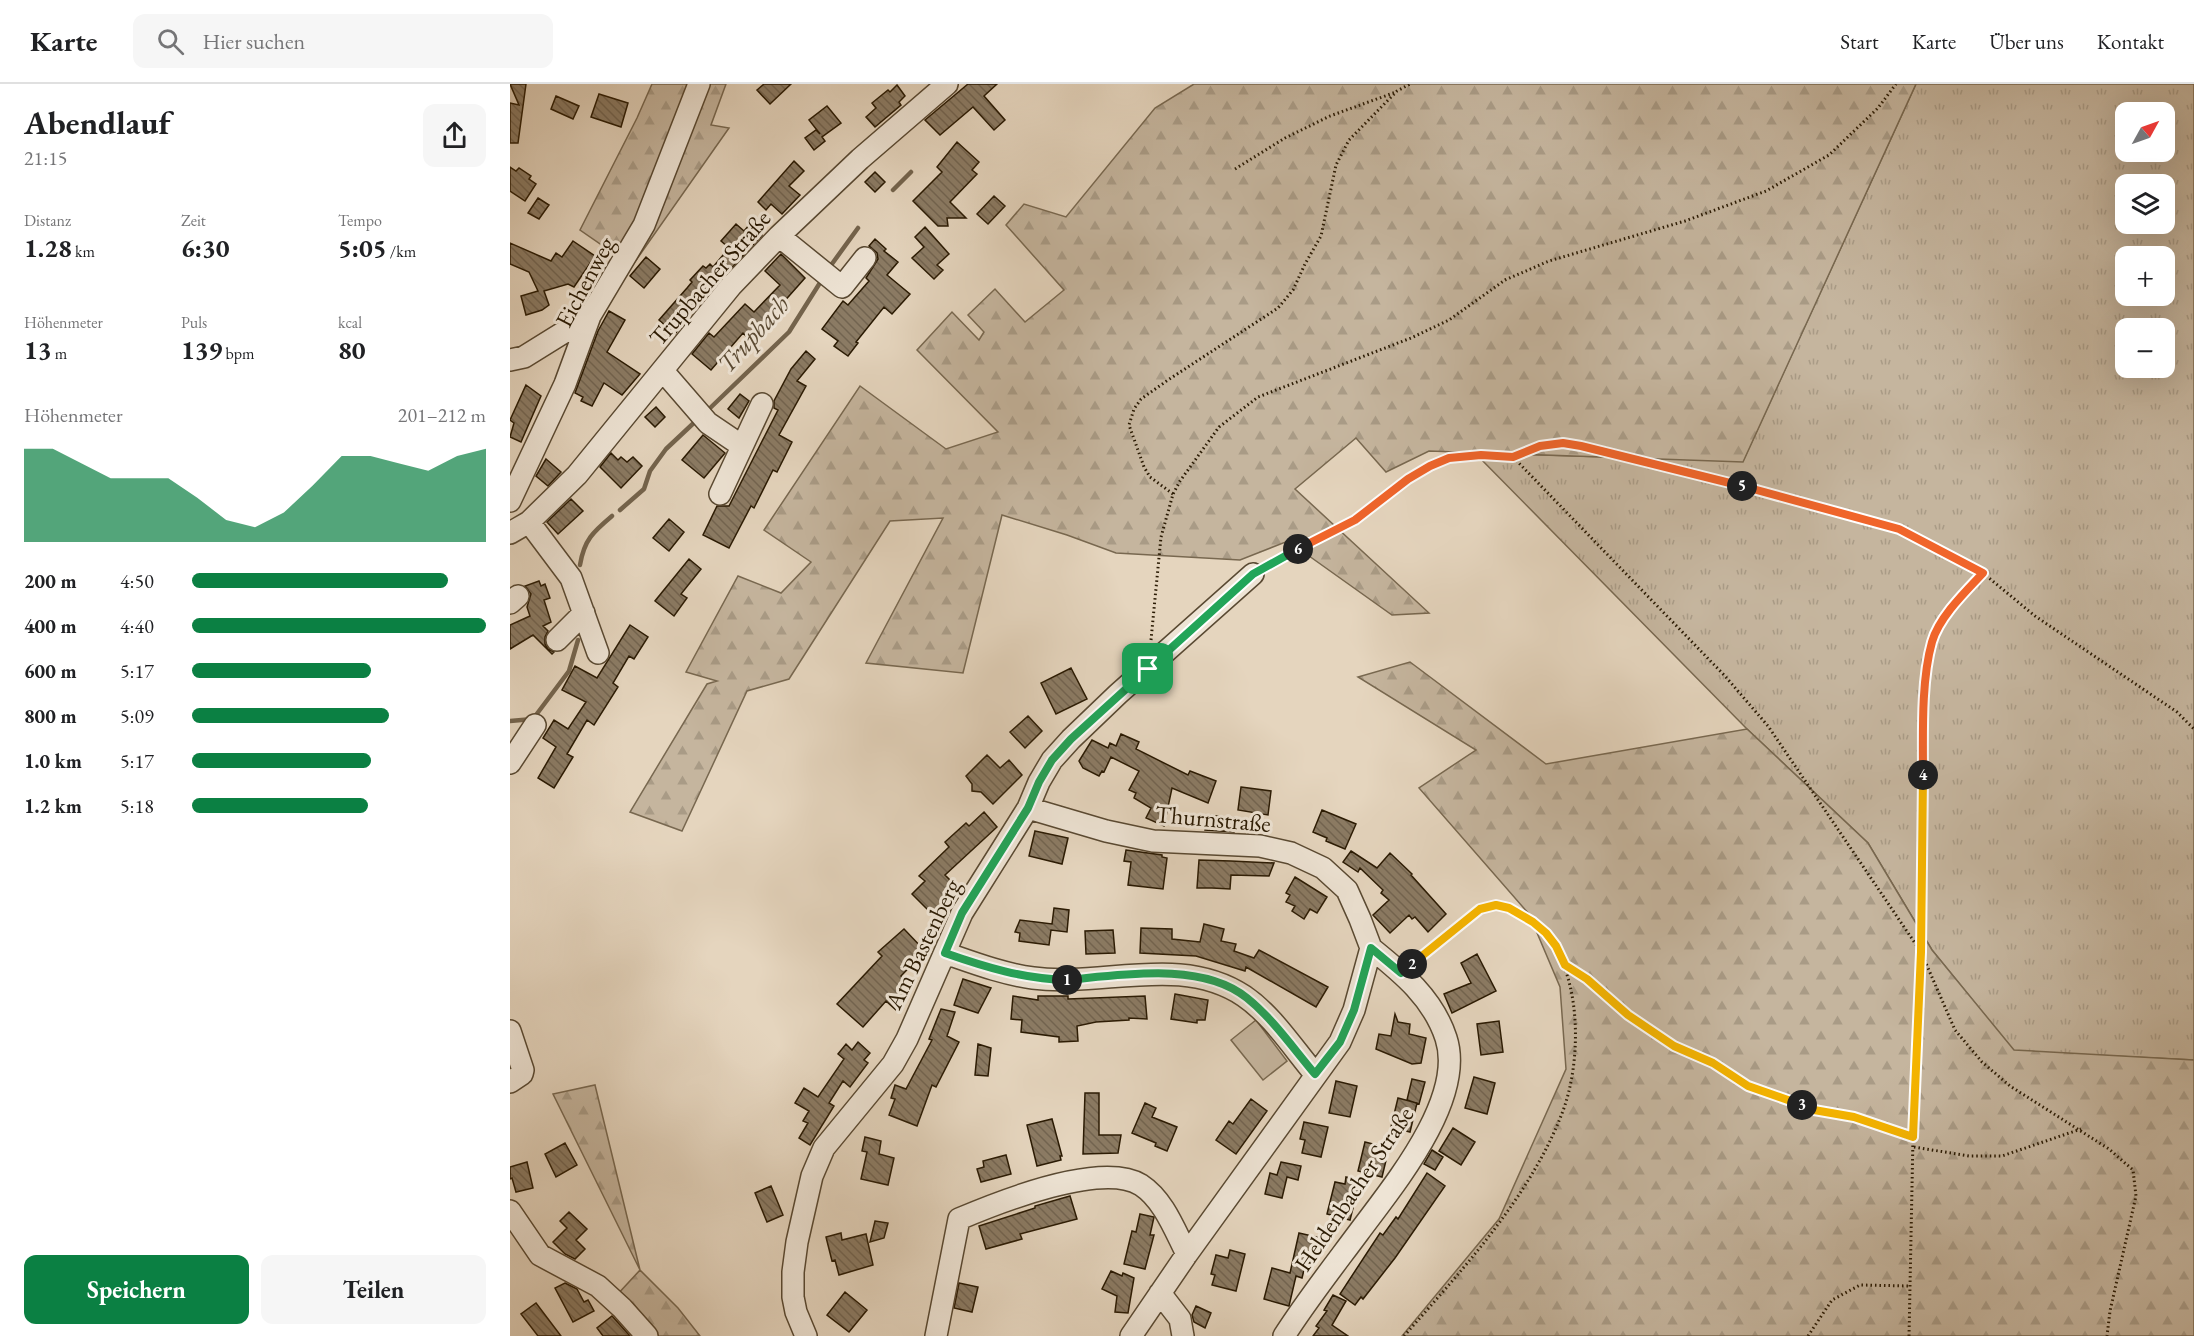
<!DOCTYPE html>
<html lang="de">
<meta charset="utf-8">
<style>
:root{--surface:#fff;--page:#f6f6f6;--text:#202124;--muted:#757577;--line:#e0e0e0;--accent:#0b8043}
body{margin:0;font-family:"EB Garamond",serif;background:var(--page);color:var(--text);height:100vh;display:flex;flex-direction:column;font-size:22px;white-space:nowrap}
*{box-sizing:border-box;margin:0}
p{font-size:20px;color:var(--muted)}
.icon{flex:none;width:33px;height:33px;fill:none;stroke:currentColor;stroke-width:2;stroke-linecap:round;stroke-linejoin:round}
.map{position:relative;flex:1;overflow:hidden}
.details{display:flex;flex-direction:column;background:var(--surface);width:510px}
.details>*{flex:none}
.needle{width:39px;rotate:50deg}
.tools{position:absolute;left:1605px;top:18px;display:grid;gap:12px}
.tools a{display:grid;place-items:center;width:60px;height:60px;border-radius:12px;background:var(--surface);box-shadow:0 6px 24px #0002;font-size:30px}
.pin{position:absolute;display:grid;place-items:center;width:51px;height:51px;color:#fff;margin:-26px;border-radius:12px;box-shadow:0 3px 9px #0006}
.km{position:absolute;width:30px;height:30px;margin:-15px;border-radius:50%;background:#222;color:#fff;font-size:16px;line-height:30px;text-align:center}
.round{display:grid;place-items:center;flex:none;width:63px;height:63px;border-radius:12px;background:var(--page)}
.headline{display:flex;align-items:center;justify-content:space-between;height:102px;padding:0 24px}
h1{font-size:33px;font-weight:700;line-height:45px}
.metrics{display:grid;grid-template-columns:repeat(3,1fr);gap:9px;height:102px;padding:6px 24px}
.metrics div{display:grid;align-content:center}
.metrics b{font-size:26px;font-weight:700}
.metrics small{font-size:16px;font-weight:400}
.metrics p{font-size:16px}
.chart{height:168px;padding:12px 24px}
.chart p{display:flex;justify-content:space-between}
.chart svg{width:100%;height:108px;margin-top:6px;fill:var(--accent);opacity:.7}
.action{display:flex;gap:12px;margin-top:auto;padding:12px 24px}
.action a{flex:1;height:69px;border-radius:12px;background:var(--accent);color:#fff;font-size:24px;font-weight:700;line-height:69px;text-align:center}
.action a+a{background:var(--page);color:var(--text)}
ul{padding:0 24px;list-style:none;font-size:20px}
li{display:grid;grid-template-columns:96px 72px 1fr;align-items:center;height:45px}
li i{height:15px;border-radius:8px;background:var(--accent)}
header{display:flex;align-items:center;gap:36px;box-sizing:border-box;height:84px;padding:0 30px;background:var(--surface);border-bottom:2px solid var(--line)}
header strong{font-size:28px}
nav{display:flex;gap:33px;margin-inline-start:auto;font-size:21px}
.search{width:420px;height:54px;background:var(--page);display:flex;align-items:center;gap:15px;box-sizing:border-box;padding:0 21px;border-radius:12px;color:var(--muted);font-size:22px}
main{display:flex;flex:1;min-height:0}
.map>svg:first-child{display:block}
.grass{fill:url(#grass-tufts);stroke:#786850;stroke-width:1.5;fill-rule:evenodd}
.forest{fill:url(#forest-firs);stroke:#786850;stroke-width:1.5}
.green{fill:#c5b59e;stroke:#786850;stroke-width:1.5}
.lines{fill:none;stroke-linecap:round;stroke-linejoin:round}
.stream{stroke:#74644d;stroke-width:4.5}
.building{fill:url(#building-back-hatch);stroke:#2a1a03;stroke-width:1.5}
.minor-casing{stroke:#594932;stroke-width:24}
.path{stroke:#2a1a03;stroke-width:3;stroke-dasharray:1.5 3;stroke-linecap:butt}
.minor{stroke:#eee4d5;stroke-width:21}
.split-1-casing{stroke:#fff;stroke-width:12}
.split-2-casing{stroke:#fff;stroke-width:12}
.split-3-casing{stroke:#fff;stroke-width:12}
.split-4-casing{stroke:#fff;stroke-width:12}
.split-5-casing{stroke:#fff;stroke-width:12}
.split-6-casing{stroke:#fff;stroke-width:12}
.split-7-casing{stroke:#fff;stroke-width:12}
.split-1{stroke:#22a559;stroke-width:8}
.split-2{stroke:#22a559;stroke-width:8}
.split-3{stroke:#f5b400;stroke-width:8}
.split-4{stroke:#f5b400;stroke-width:8}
.split-5{stroke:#f0652b;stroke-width:8}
.split-6{stroke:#f0652b;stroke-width:8}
.split-7{stroke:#22a559;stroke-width:8}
.labels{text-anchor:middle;stroke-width:6;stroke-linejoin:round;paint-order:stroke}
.street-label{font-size:24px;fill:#2a1a03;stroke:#eee4d5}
.water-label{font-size:26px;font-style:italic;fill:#5b4b34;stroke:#eee4d5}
</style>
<header>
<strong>Karte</strong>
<div class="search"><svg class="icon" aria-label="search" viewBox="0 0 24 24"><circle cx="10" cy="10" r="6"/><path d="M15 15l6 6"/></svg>Hier suchen</div>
<nav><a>Start</a><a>Karte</a><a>Über uns</a><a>Kontakt</a></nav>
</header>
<main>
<section class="details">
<div class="headline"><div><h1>Abendlauf</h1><p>21:15</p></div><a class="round"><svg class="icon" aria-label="share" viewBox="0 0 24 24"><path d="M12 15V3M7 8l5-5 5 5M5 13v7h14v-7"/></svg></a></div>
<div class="metrics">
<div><p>Distanz</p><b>1.28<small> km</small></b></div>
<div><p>Zeit</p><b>6:30</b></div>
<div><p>Tempo</p><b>5:05<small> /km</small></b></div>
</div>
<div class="metrics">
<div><p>Höhenmeter</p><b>13<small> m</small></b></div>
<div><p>Puls</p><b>139<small> bpm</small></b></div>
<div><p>kcal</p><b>80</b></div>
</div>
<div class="chart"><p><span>Höhenmeter</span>201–212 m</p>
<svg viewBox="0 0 160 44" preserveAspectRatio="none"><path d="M0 44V6L10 6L20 12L30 18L40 18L50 18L60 26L70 35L80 38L90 32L100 21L110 9L120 9L130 12L140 15L150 9L160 6V44z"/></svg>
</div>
<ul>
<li><b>200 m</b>4:50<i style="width:87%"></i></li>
<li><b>400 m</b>4:40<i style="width:100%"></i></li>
<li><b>600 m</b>5:17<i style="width:61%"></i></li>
<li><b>800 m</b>5:09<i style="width:67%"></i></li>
<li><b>1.0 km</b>5:17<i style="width:61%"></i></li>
<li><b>1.2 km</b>5:18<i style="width:60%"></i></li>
</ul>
<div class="action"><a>Speichern</a><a>Teilen</a></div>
</section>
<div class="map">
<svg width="1684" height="1252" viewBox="0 0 1684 1252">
<defs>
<pattern id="grass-tufts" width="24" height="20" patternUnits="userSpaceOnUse" patternTransform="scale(1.5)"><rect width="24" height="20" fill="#c5b59e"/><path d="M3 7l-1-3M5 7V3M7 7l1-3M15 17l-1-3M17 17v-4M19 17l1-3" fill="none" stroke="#a99b86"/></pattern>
<pattern id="forest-firs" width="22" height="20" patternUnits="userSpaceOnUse" patternTransform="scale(1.5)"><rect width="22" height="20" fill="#c5b59e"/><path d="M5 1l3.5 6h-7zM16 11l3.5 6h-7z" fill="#a99b86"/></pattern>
<pattern id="building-back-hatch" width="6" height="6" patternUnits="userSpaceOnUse" patternTransform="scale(1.5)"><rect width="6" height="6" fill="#8b7b64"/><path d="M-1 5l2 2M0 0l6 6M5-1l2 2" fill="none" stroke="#726450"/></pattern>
</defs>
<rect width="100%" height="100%" fill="#e5d5be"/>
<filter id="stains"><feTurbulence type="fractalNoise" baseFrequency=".00333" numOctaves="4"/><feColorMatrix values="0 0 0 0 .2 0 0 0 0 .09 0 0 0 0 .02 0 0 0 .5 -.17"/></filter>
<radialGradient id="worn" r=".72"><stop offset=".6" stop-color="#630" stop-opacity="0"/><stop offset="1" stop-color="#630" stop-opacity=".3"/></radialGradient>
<path class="grass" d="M1406 0H1684V976L1504 967 1422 866 1358 759 1237 645 965 369 1233 377ZM1616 28H1654V68H1616ZM1616 100H1654V140H1616ZM1616 172H1654V212H1616ZM1616 244H1654V284H1616Z"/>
<path class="forest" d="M142 0H216L201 41 219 44 122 182 70 146 127 34Z
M684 0H1406L1233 378 919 367 876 388 846 354 785 405 919 529 882 531 778 457 730 476 606 469 557 451 492 431 453 589 356 579 433 434 380 437 279 595 237 607 172 747 120 728 197 600 207 597 176 588 228 492 271 509 301 478 254 446 350 302 436 365 488 348 407 266 442 228 469 256 474 248 458 231 485 205 515 238 554 206 496 141 514 120 556 133 645 24Z
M900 578 1036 680 1237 645 1358 759 1422 866 1504 966 1684 976V1252H892L989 1135 1056 985 1050 903 1019 830 909 704 966 666 848 593Z
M85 1001 130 1186 168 1224 190 1252H149L106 1212 130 1186 43 1010Z"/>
<path class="green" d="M746 936 777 977 753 996 721 956Z"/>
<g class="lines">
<path class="stream" d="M383 106 401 88
M319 184 348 144
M197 327 279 248 313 194
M110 426 134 405 140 387 156 365 188 335
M70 481C74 456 83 448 102 432
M0 637 23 635 59 587 68 556"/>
</g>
<path class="building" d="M0 0H16L8 59H0V19L9 21Z
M254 0H281L260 20 247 6Z
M458 0H487L474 12 495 36 484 46 463 23 430 51 415 36Z
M387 1 395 12 389 18 391 21 365 43 356 33 366 24 362 19 378 6 380 8Z
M89 10 118 19 111 43 81 33Z
M46 12 69 22 63 35 41 25Z
M317 22 331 39 312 53 315 57 304 66 295 54 306 46 310 50 299 36Z
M447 58 469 78 462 86 467 90 440 118 456 134H437L438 142H428L403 117 432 88 427 83Z
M284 77 294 87 279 102 290 111 272 130 261 120 256 126 248 118Z
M0 83 6 87 9 84 21 92 19 95 26 100 15 117 0 107Z
M365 88 375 98 365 108 355 98Z
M484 112 495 122 478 140 467 130Z
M28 114 39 121 29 135 18 129Z
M226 140 234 147 240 140 252 151 176 234 177 235 165 250 149 236 177 204 182 198 180 196 193 182 196 184 200 180 203 183 219 164 211 157Z
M415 143 439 170 427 181 433 186 424 195 402 174 414 163 405 153Z
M365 155 376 165 374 167 388 178 377 191 400 210 382 230 374 223 346 258 348 259 338 272 324 262 328 257 312 245 333 217 338 221 359 197 356 194 368 175 367 169 359 162Z
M63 157 85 172 64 203 58 200 34 207 39 221 32 226 16 231 11 212 28 207 19 188 0 180V159L41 177 46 169 52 173Z
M271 170 295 194 240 256 233 249 201 286 182 270 199 249 204 253 235 220 244 228 270 201 255 187Z
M136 173 150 185 134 204 120 192Z
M99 227 115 236 97 268 130 290 112 311 94 299 82 322 71 317 73 313 65 309 88 247Z
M296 267 305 275 287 297 296 302 269 351 282 358 267 388 263 386 244 424 241 422 219 464 193 451 207 422H219L268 326 264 324V317L281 285Z
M16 301 31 312 11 358 0 353 4 339 0 336Z
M230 310 239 317 229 334 218 325Z
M146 323 155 333 145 343 135 333Z
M193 351 215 369 194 394 172 376Z
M101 369 108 376 111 373 117 378 123 373 132 382 111 404 90 383Z
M36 375 51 388 38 402 26 392Z
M61 415 73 427 48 450 37 438Z
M159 435 174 448 159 467 143 454Z
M179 475 191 485 171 510 177 514 164 532 145 517Z
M29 497 31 502 35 500 40 514 34 516 41 538 33 542 38 547 35 553V560L38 565 44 568 42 570 23 551 0 565V541L20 532 17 523 21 510 15 502Z
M120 541 138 553 124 575 119 572 103 599 108 603 84 641 77 636 57 670 63 673 44 704 28 694 46 663 33 654 44 636 58 645 76 618 52 606 65 582 87 594Z
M561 584 577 615 546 630 531 599Z
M518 632 532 647 515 664 500 648Z
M611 650 629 658 626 665 678 691 680 687 706 697 698 719 662 704 654 742 636 734 641 724 624 714 626 709 619 706 629 687 601 673 594 688 592 687 589 692 573 684 569 677 582 656 598 664 600 659 606 662Z
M477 671 490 684 499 676 512 691 483 720 471 708 462 707V700L456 692Z
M731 703 761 707 758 731 728 726Z
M812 726 846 740 835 765 816 757 817 754 803 748Z
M474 728 487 743 435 791 446 802 437 811 440 813 422 830 402 810 415 797 409 792 439 763 435 758 456 739 459 742Z
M697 731 726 734 724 748 695 746Z
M525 747 558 754 552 780 519 772Z
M616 766 652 771V773L657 774 653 805 618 801 621 778 614 777Z
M841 767 867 784 880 769 902 790 901 791 936 830 918 848 905 833 902 835 899 831 880 849 863 831 879 816 871 809 873 806 850 784 848 788 833 778Z
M689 776 721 777 764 779 759 792 721 791 720 805 702 804H687Z
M785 793 817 813 807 829 800 825 794 835 782 827 785 822 776 818 780 811 776 809Z
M544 824 559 826 557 848 541 846 539 861 509 857 510 849 505 848 510 836 542 840Z
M694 840 714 845 711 857 726 860 724 867 744 874 749 866 818 903 806 923 736 883 735 887 686 872 630 869 631 844 662 845V855L690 858Z
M394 845 415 867 391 892 401 903 392 912 396 917 387 927 376 917 353 943 327 920 372 872 368 868Z
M603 846 605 869 576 870 575 847Z
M967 870 986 907 942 929 934 910 961 899 951 879Z
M453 895 481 904 468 929 444 921Z
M665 910 698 916 695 936H687V939L661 935Z
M503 912 528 916V912H558V915L635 912 637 935 619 934V936L586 938 567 942 568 957 549 958V953L511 948 512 936 501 935Z
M431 925 445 928 437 952 449 958 426 1003 422 1001 407 1042 379 1031 385 1015 381 1014 385 1001 396 1005 422 956 419 955Z
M885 930 888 938 900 940 899 950 916 954 911 979 902 980 866 965 869 950 881 952Z
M989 937 993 968 971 971 967 940Z
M348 958 360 969 354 976 358 979 340 1003 333 997 319 1019 324 1022 300 1061 289 1054 298 1039 293 1037 299 1027 285 1019 294 1004 308 1013 334 975 328 970 336 960 342 966Z
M468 960 481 964 478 992 465 991Z
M964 993 985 999 977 1030 955 1024Z
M902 995 915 998 909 1020 897 1016Z
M826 997 847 1002 840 1033 819 1029Z
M575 1009H589V1051H611L608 1069 573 1070Z
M888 1014 907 1019 900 1048 881 1043Z
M741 1015 757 1027 726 1070 706 1056 719 1037 723 1040Z
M635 1019 646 1024 642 1033 667 1043 657 1067 645 1062 646 1059 622 1049Z
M542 1035 552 1072H550L551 1076 527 1082 517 1041Z
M794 1038 818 1043 811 1073 792 1069 795 1056 790 1055Z
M943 1044 965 1058 951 1081 929 1067Z
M355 1053 371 1057 369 1070 384 1074 378 1101 351 1095 357 1068 352 1067Z
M855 1058 879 1064 872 1093 848 1087Z
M55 1059 67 1081 46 1093 35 1070Z
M922 1066 933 1073 925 1086 914 1080Z
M496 1071 501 1090 471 1098 467 1085 474 1083 473 1077Z
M17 1078 23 1104 6 1108 2 1094 0 1095V1083Z
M771 1078 791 1082 788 1096 777 1093 772 1114 755 1110 760 1089 767 1091Z
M917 1089 935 1102 885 1174 853 1215 851 1213 845 1221 830 1210 870 1149 873 1151 886 1133 888 1135Z
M836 1093 850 1096 840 1136 817 1130 825 1098 835 1100Z
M261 1102 273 1131 257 1138 245 1109Z
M560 1112 567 1135 510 1150 512 1155 476 1165 469 1142 525 1124V1122Z
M59 1128 77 1145 66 1156 75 1165 65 1175 55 1170 43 1158 57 1144 50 1137Z
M630 1130 644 1133 640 1151H644L635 1185 614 1180 622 1147 626 1148Z
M365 1137 378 1139 374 1154 360 1158Z
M331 1149 332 1156 356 1150 363 1181 329 1191 325 1176 322 1177 316 1153Z
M789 1149 811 1154 804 1180 796 1178 792 1194 786 1192 779 1222 754 1215 762 1184 780 1189Z
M720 1166 735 1170 726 1207 702 1201 705 1191 701 1190 706 1171 718 1174Z
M601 1187 612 1192 613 1189 624 1194 618 1229 605 1228 607 1212 592 1205Z
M55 1199 67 1205 74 1218 78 1216 84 1227 63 1238 45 1204Z
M449 1199 468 1203 462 1228 444 1224Z
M335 1208 357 1226 339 1248 317 1231Z
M823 1211 836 1217 822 1241 838 1252H803L809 1244 806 1242 817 1227 814 1226Z
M26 1219 51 1252H28L11 1230Z
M686 1222 701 1229 695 1244 684 1238 682 1231Z
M102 1232 103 1233 120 1252H93L87 1244Z"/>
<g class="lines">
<defs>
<path id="minor" d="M269 152 332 203 355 174
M0 276 14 273 80 232
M153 287 198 339 232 362
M210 410 252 320
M0 417 55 300 80 232 134 141 189 0
M19 438 61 494 88 569
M0 449 19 438 67 391 221 202 269 152 350 75 437 0
M0 519 8 512
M47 556 74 529
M0 679 25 641
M518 724 596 747 643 757 750 762 781 769 813 784 837 806 850 835 861 864 844 926 830 958 677 1170 621 1252
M435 869C464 879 493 890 523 894 593 903 671 870 734 912 762 931 783 964 805 990
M0 947 13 986 12 990 0 998
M0 1127 30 1171 88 1202 112 1224 137 1252
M650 1209 670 1235 673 1252
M296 1252 286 1228 283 1213V1188L287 1158 302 1092 314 1064 383 980 397 955 452 829 518 724 529 698 542 676 561 655 608 610 743 490
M426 1252 449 1135C489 1118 592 1077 631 1101 654 1116 665 1147 677 1170
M774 1252C797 1216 823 1183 849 1148 883 1102 956 1015 936 954 923 914 892 889 861 864"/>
</defs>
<use href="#minor" class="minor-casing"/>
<path class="path" d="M725 85 775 54 820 32 886 8
M1003 373 1215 592 1258 642 1411 868 1445 946 1472 978 1500 1002 1599 1065 1623 1086 1626 1112 1600 1227 1597 1252
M663 410 640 393 634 383 619 341 624 325 631 315 658 296 768 224 783 206 795 180 811 152 826 81 839 56 887 7 900 0
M758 482 845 437 898 395 920 382 939 374 971 371 1003 373 1031 362 1053 359 1071 362 1208 396 1389 445 1473 489 1525 532 1667 628 1684 645
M641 556 651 453 663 410 670 397 709 343 748 313 901 254 939 236 995 196 1039 177 1175 137 1256 107 1319 71 1368 24 1386 0
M1056 882 1077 895 1118 931 1164 961 1203 979 1238 1002 1304 1026 1344 1033 1403 1053
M1404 1063 1459 1072H1492L1571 1045
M894 1252C953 1185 1018 1115 1051 1032 1074 976 1074 871 1018 834 1009 828 997 821 985 821 968 821 920 866 904 878
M1298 1252 1322 1216 1350 1201 1399 1202
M1399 1252 1403 1053 1411 868 1414 612 1422 557 1443 519 1473 489"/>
<use href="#minor" class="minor"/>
</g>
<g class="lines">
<defs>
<path id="split-1" d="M557 896C514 895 475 883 435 869L452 829 518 724 529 698 542 676 561 655 638 585"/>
<path id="split-2" d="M557 896C611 891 692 877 737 914 763 935 783 964 805 990L830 958 844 926 861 864 891 889 902 880"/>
<path id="split-3" d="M902 880 970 825 986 821 999 824 1023 838 1036 849 1046 862 1055 881 1077 895 1118 931 1164 962 1203 979 1238 1002 1292 1021"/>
<path id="split-4" d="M1292 1021 1304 1026 1344 1033 1403 1053 1411 868 1413 691"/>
<path id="split-5" d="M1232 402 1389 445 1473 489C1456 507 1429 533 1422 558 1411 597 1413 650 1413 691"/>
<path id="split-6" d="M788 465 845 436 898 395 920 382 939 374 971 371 1003 373 1030 362 1053 359 1071 362 1232 402"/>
<path id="split-7" d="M638 585 743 490 788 465"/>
</defs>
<use href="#split-1" class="split-1-casing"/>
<use href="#split-2" class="split-2-casing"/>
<use href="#split-3" class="split-3-casing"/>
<use href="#split-4" class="split-4-casing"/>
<use href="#split-5" class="split-5-casing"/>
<use href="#split-6" class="split-6-casing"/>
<use href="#split-7" class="split-7-casing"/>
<use href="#split-1" class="split-1"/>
<use href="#split-2" class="split-2"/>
<use href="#split-3" class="split-3"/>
<use href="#split-4" class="split-4"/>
<use href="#split-5" class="split-5"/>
<use href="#split-6" class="split-6"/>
<use href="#split-7" class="split-7"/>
</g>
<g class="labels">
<g class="street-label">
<text transform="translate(200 194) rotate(-49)" y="8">Trupbacher Straße</text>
<text transform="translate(75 198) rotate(-62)" y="8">Eichenweg</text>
<text transform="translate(703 735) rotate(5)" y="8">Thurnstraße</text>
<text transform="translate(413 860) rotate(-64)" y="8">Am Bastenberg</text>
<text transform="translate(844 1105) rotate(-56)" y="8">Heldenbacher Straße</text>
</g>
<g class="water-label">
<text transform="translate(243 250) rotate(-48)" y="9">Trupbach</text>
</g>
</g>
<rect width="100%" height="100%" filter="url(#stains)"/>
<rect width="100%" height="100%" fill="url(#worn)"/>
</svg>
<div class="tools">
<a><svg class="needle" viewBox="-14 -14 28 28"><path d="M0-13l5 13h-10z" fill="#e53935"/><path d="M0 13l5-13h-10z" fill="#757577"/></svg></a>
<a><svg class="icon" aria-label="layers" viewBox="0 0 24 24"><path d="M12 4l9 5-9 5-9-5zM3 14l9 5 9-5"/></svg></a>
<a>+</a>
<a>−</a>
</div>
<div class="pin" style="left:638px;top:585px;background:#1e9e55"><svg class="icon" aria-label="arrive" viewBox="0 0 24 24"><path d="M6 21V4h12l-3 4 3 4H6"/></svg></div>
<b class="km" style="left:557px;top:896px">1</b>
<b class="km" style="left:902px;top:880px">2</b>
<b class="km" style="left:1292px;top:1021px">3</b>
<b class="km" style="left:1413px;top:691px">4</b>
<b class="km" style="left:1232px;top:402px">5</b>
<b class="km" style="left:788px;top:465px">6</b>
</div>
</main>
